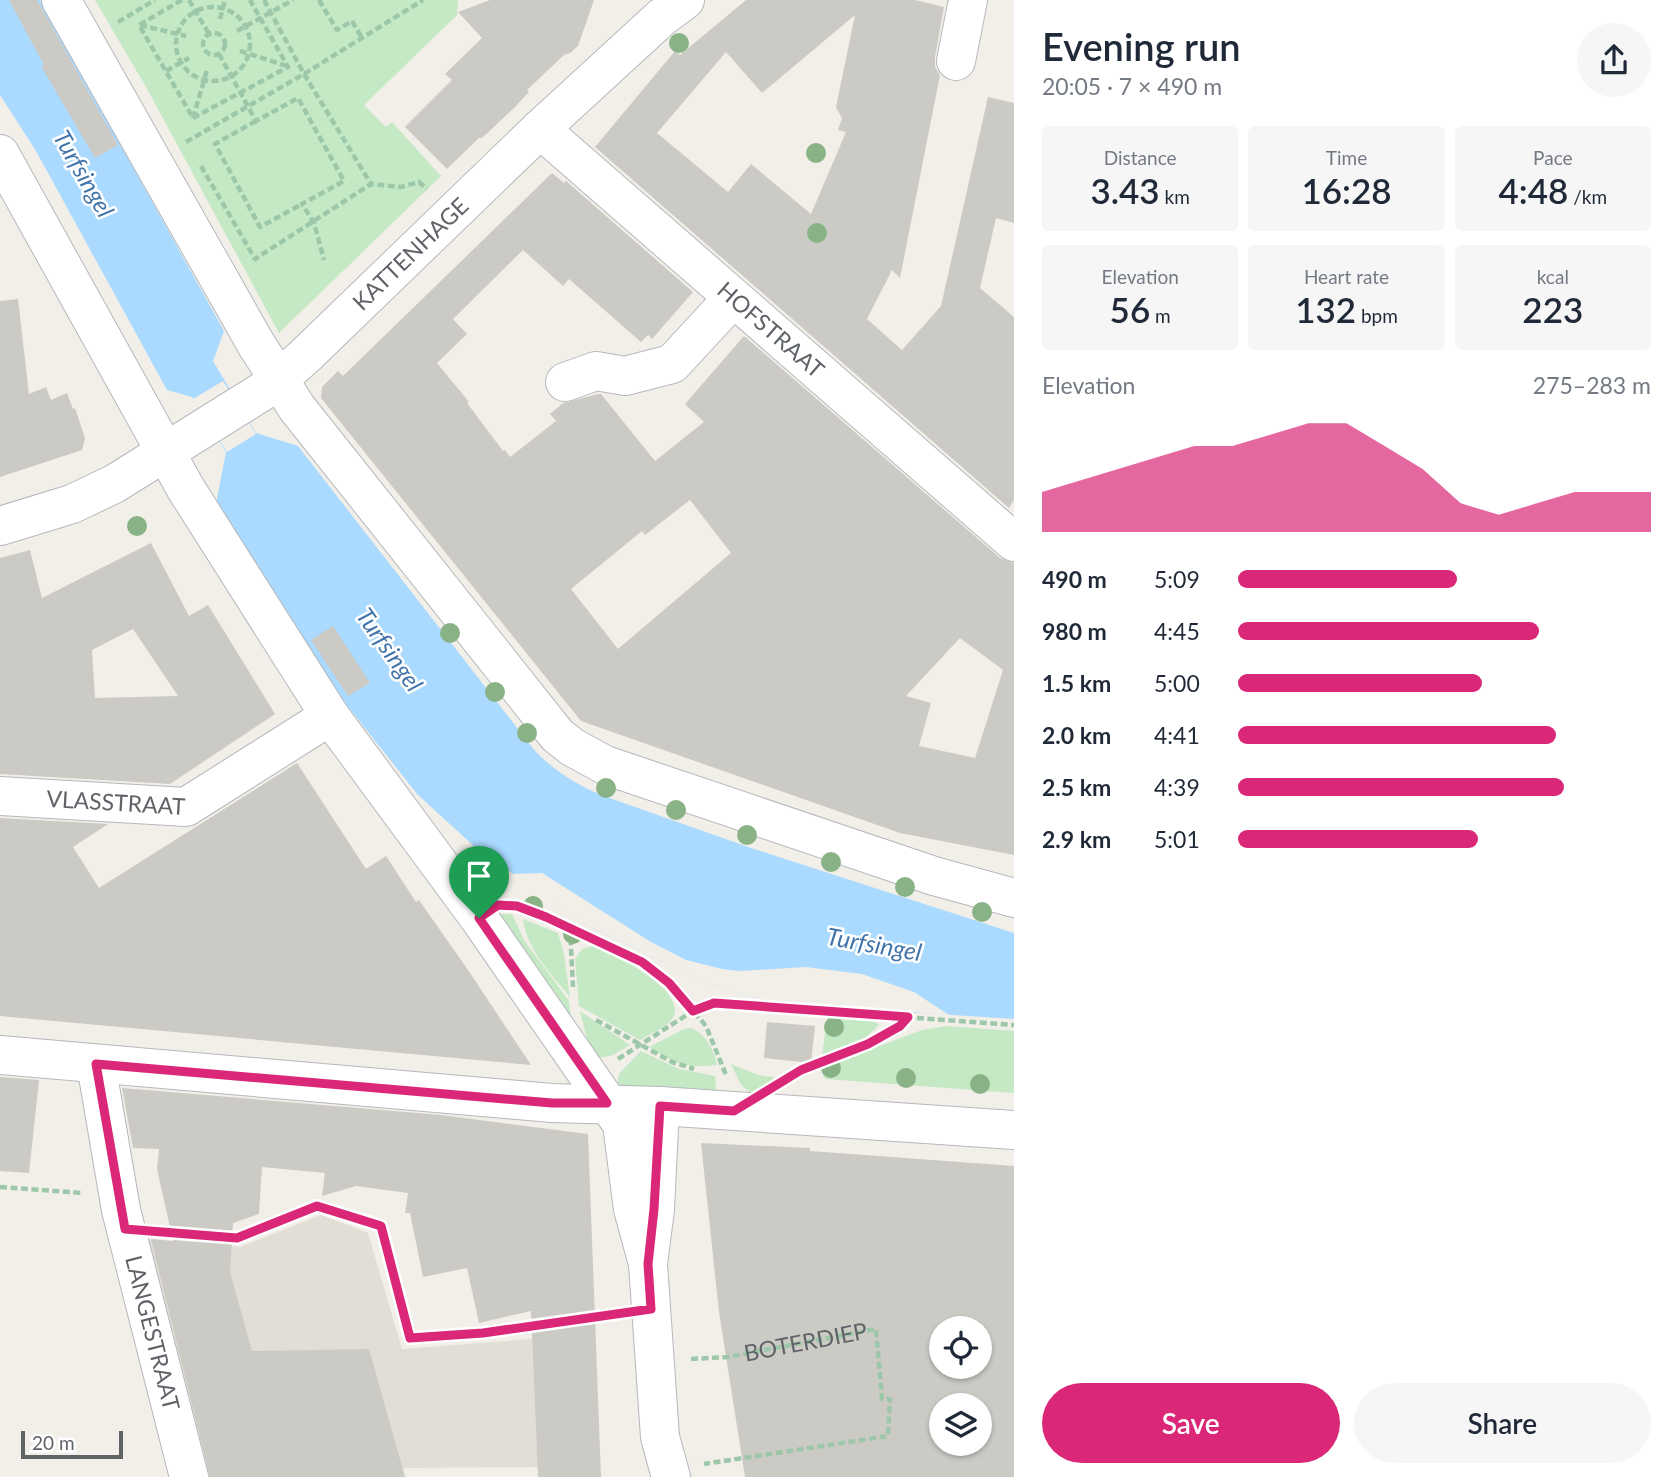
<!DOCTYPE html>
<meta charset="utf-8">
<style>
:root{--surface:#fff;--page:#f6f6f7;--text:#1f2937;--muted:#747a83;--accent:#db2777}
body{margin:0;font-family:Lato,sans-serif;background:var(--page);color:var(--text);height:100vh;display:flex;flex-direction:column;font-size:26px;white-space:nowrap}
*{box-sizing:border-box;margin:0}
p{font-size:23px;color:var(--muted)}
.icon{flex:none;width:38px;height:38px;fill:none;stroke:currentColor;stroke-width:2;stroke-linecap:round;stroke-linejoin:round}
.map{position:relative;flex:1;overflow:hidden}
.side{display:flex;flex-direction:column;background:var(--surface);width:665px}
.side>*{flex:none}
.controls{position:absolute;left:929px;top:1316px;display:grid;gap:14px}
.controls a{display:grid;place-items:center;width:63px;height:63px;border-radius:50%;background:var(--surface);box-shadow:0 2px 5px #0004;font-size:35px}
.scale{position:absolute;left:21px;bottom:18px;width:102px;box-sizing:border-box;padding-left:7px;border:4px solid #5f6368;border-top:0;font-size:19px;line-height:24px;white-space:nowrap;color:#5f6368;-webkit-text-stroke:5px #fff;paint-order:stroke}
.pin{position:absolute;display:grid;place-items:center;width:60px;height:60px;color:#fff;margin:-72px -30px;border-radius:50% 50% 50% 0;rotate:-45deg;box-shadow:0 0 7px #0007}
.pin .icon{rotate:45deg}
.round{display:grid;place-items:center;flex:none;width:74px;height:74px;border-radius:37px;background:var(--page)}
.summary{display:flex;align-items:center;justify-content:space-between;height:119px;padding:0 28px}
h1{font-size:38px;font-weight:600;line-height:52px}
.stats{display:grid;grid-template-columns:repeat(3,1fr);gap:10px;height:119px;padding:7px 28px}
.stats div{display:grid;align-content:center;border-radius:7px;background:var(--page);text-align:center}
.stats b{font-size:35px;font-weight:600}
.stats small{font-size:19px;font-weight:400}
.stats p{font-size:19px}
.chart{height:196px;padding:14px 28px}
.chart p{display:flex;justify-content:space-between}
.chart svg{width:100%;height:126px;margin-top:7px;fill:var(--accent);opacity:.7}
.action{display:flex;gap:14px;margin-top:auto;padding:14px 28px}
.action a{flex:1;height:80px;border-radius:42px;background:var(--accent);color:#fff;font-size:28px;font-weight:600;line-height:80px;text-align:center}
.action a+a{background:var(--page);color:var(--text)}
ul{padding:0 28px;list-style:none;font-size:23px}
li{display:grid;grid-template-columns:112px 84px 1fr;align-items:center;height:52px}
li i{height:18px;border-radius:9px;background:var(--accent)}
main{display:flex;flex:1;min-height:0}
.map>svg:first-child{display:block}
.education{fill:#e1ded6}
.green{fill:#c5e8c5}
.water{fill:#aadaff}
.pier{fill:#f1efe8}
.building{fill:#cccac5;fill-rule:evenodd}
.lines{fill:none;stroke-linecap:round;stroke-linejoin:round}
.minor-casing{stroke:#b5b8bc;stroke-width:40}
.path{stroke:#9cc7a9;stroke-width:4.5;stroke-dasharray:7 3.5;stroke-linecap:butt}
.minor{stroke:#fff;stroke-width:38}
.tree{fill:#89b387}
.route-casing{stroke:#fff;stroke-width:14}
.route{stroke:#db2777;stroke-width:9}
.labels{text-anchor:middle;stroke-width:5;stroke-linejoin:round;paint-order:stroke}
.street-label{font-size:23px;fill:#5f6368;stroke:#fff}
.water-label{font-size:24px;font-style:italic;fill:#4174aa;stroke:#fff}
</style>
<main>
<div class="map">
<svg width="1014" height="1477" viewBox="0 0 1014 1477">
<rect width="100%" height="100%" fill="#f1efe8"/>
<path class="education" d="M321 1215 368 1233 402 1349 532 1339 538 1467 403 1468 405 1477H209L162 1310 145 1239 240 1247Z"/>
<path class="green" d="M95 0H458L457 15 364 105 386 127 392 122 441 176 279 333 146 87Z
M501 914H512L524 940 569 1001 572 1027 494 915Z
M523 919 558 933 564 954 570 997C551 974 527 950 523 919Z
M593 946C612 953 691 991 672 1019 666 1028 649 1034 640 1040L579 1006 575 959 582 949Z
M580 1011 630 1045 613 1055 599 1058 588 1043Z
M827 1017 876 1022 879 1025 863 1040 822 1056Z
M946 1026 1014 1031V1093L826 1079 823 1076 827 1066 922 1030Z
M691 1028C706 1034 714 1050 717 1065 683 1068 677 1065 649 1047L684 1029Z
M641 1051 679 1069 715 1076 717 1097 617 1086 619 1074Z
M731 1064 758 1075 779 1078 752 1094 741 1085Z"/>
<path class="water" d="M0 0H40L224 331 213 361 256 433 298 446 535 751C555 771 575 784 601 795L754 849 1014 933V1019L813 1006 750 997 702 981 582 923 475 847 418 795 337 693 216 504 226 452 192 397 167 390 36 151 0 95Z"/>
<path class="pier" d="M223 381 256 434 227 452 193 399Z
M542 873 651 942 686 960 722 969 740 971 806 967 862 974 914 992 949 1015 774 1001 750 997 702 981 582 923 510 874Z"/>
<path class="building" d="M9 0H37L118 145 95 158 41 66 44 65Z
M490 0H594L578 46 570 53 564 55 527 90 529 92 514 108 481 139 480 137 447 169 405 127 452 80 445 74 482 38 458 12Z
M746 0H915L944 7 935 57V67L940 75 900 278 892 270 867 319 902 350 941 306 988 97 1014 103V223L996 218 980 288 1014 317V500L1009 508 595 147 675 51 680 55ZM855 15 836 107 842 118 838 130 846 132 811 214 751 164 728 192 657 133 726 52 762 93Z
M552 173 564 183 566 181 693 292 652 339 648 335 641 342 569 279 563 286 523 250 453 319 467 334 437 363 469 402 467 403 503 451 505 450 510 457 556 421 550 414 563 403 598 394H601L655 461 704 422 685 404 744 336 1000 558 1014 563V855L900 833 581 721 321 398 322 387 338 371 343 376ZM690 500 731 553 618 649 571 589 642 531 645 535ZM960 638 1003 670 975 758 919 746 931 703 906 696Z
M18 299 29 394 46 387 51 400 67 393 73 409 75 408 85 438 82 450 0 477V301Z
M151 543 189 616 208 605 275 714 170 784 0 774V558L30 550 42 598ZM133 629 178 696 95 698 92 650Z
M333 626 370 683 348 696 311 640Z
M297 763 366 869 386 856 416 902 419 900 468 970 531 1065 0 1016V818L108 824 73 847 99 888Z
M767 1022 815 1026 811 1063 764 1058Z
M0 1077 39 1080 29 1173 0 1171Z
M122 1088 441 1115 588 1134 601 1477H538L531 1311 479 1323 467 1268 423 1277 410 1213H405L408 1193 356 1186 322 1196 325 1173 262 1167 259 1214 233 1223 230 1272 252 1351 369 1349 405 1477H210L151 1239 173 1241 157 1169 159 1149 133 1148Z
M701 1143 810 1148V1151L1014 1166V1477H745L719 1312ZM942 1328H980V1367H942ZM942 1405H980V1444H942Z"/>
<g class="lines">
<defs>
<g id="minor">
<path d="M61 0 256 344 297 408 557 735 572 747 605 765 934 876 1014 898"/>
<path d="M956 61 968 0"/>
<path id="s2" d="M540 129 1014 542"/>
<path d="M0 154 186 489 330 716 479 918 622 1124 633 1209 648 1264"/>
<path d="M565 382 596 371 625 376 672 364 733 298"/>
<path id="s3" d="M0 526 72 504 114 484 271 386 305 356 540 129 662 17 685 0"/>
<path id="s4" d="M0 796 186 807 330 716"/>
<path d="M0 1055 552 1103 660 1106 1014 1130"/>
<path id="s5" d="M96 1064 121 1210 189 1477"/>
<path d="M660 1106 655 1209 648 1264 660 1437 671 1477"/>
</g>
</defs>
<use href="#minor" class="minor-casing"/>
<g class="path">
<path d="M182 0 139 25 193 118"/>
<path d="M189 0 209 34"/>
<path d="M264 0 304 74 371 184"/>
<path d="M319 0 337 30 352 21 362 38"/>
<circle cx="213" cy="44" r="37"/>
<path d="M220 19 225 0"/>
<path d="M118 22 155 0"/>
<path d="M140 25 186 36"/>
<path d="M237 31 293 0"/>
<circle cx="214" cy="44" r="11"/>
<path d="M240 51 287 66"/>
<path d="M219 54 256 121 298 98 344 181 302 204 314 223 324 260"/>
<path d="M166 71 189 58"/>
<path d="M193 118 288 67 250 0"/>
<path d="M193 118 207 70"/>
<path d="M256 121 215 144 260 227 302 204"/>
<path d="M186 142 304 74 423 0"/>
<path d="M201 166 255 259 371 184 401 187 419 182 427 189"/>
<path d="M517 906 546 917 642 962 669 983 706 1026 726 1075"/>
<path d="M570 928 573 987"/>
<path d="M596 1020 672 1062 694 1069"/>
<path d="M618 1059 693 1011 714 1003 1014 1025"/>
<path d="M788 1078C825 1054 874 1050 907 1018"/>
<path d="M0 1187 82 1193"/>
<path d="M163 1233 237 1238 317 1206 381 1225 410 1338 483 1333 616 1314"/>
<path id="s1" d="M691 1359 727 1357 876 1329 882 1399H890L888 1436 704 1464"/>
</g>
<use href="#minor" class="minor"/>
</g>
<g class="tree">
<circle cx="679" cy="43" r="10"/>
<circle cx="816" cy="153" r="10"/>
<circle cx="817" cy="233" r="10"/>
<circle cx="137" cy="526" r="10"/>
<circle cx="450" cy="633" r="10"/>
<circle cx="495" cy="692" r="10"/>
<circle cx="527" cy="733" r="10"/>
<circle cx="606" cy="788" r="10"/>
<circle cx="676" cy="810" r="10"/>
<circle cx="747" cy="835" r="10"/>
<circle cx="831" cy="862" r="10"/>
<circle cx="490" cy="877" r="10"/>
<circle cx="905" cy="887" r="10"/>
<circle cx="533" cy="906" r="10"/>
<circle cx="982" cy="912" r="10"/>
<circle cx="573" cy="934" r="10"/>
<circle cx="834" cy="1027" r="10"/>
<circle cx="831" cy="1068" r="10"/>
<circle cx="906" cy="1078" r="10"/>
<circle cx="980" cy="1084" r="10"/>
</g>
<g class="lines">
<defs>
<path id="route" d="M498 905 517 906 546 917 642 962 669 983 693 1011 714 1003 908 1017 900 1026 868 1044 801 1070 734 1111 660 1106 654 1209 648 1264 651 1309 483 1333 410 1338 381 1226 317 1206 237 1238 125 1229 96 1064 552 1103H607L479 918Z"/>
</defs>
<use href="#route" class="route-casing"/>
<use href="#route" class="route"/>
</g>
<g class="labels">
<g class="street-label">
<text dy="8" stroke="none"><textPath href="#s3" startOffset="499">KATTENHAGE</textPath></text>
<text dy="8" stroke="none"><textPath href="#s2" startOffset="306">HOFSTRAAT</textPath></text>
<text dy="8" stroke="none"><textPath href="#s4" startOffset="116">VLASSTRAAT</textPath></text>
<text dy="8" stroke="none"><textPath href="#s5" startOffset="275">LANGESTRAAT</textPath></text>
<text dy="8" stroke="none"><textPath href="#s1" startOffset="116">BOTERDIEP</textPath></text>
</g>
<g class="water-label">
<text transform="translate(83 174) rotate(60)" y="8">Turfsingel</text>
<text transform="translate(389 650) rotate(55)" y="8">Turfsingel</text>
<text transform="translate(874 945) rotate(10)" y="8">Turfsingel</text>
</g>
</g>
</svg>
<div class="controls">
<a><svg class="icon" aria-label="locate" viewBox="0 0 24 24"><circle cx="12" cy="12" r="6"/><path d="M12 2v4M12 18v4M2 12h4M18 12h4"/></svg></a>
<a><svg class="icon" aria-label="layers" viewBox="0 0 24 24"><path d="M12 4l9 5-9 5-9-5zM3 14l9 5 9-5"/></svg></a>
</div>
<div class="scale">20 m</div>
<div class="pin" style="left:479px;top:918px;background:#1e9e55"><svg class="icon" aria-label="arrive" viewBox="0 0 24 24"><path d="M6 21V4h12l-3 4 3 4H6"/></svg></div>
</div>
<section class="side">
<div class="summary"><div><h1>Evening run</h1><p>20:05 · 7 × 490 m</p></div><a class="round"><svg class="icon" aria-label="share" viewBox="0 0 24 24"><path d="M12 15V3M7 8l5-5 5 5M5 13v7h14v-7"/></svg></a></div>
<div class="stats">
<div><p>Distance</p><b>3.43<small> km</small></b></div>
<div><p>Time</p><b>16:28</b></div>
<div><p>Pace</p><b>4:48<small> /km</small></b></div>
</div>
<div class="stats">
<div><p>Elevation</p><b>56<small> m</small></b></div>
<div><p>Heart rate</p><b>132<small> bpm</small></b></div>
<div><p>kcal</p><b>223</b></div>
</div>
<div class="chart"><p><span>Elevation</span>275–283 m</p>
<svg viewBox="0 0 160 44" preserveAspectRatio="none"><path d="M0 44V30L10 26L20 22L30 18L40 14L50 14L60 10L70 6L80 6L90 14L100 22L110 34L120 38L130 34L140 30L150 30L160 30V44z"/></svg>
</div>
<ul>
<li><b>490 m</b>5:09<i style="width:53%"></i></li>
<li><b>980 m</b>4:45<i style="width:73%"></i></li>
<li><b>1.5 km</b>5:00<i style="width:59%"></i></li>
<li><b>2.0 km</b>4:41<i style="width:77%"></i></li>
<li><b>2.5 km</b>4:39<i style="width:79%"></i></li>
<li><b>2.9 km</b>5:01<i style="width:58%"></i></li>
</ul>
<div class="action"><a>Save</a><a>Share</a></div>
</section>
</main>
